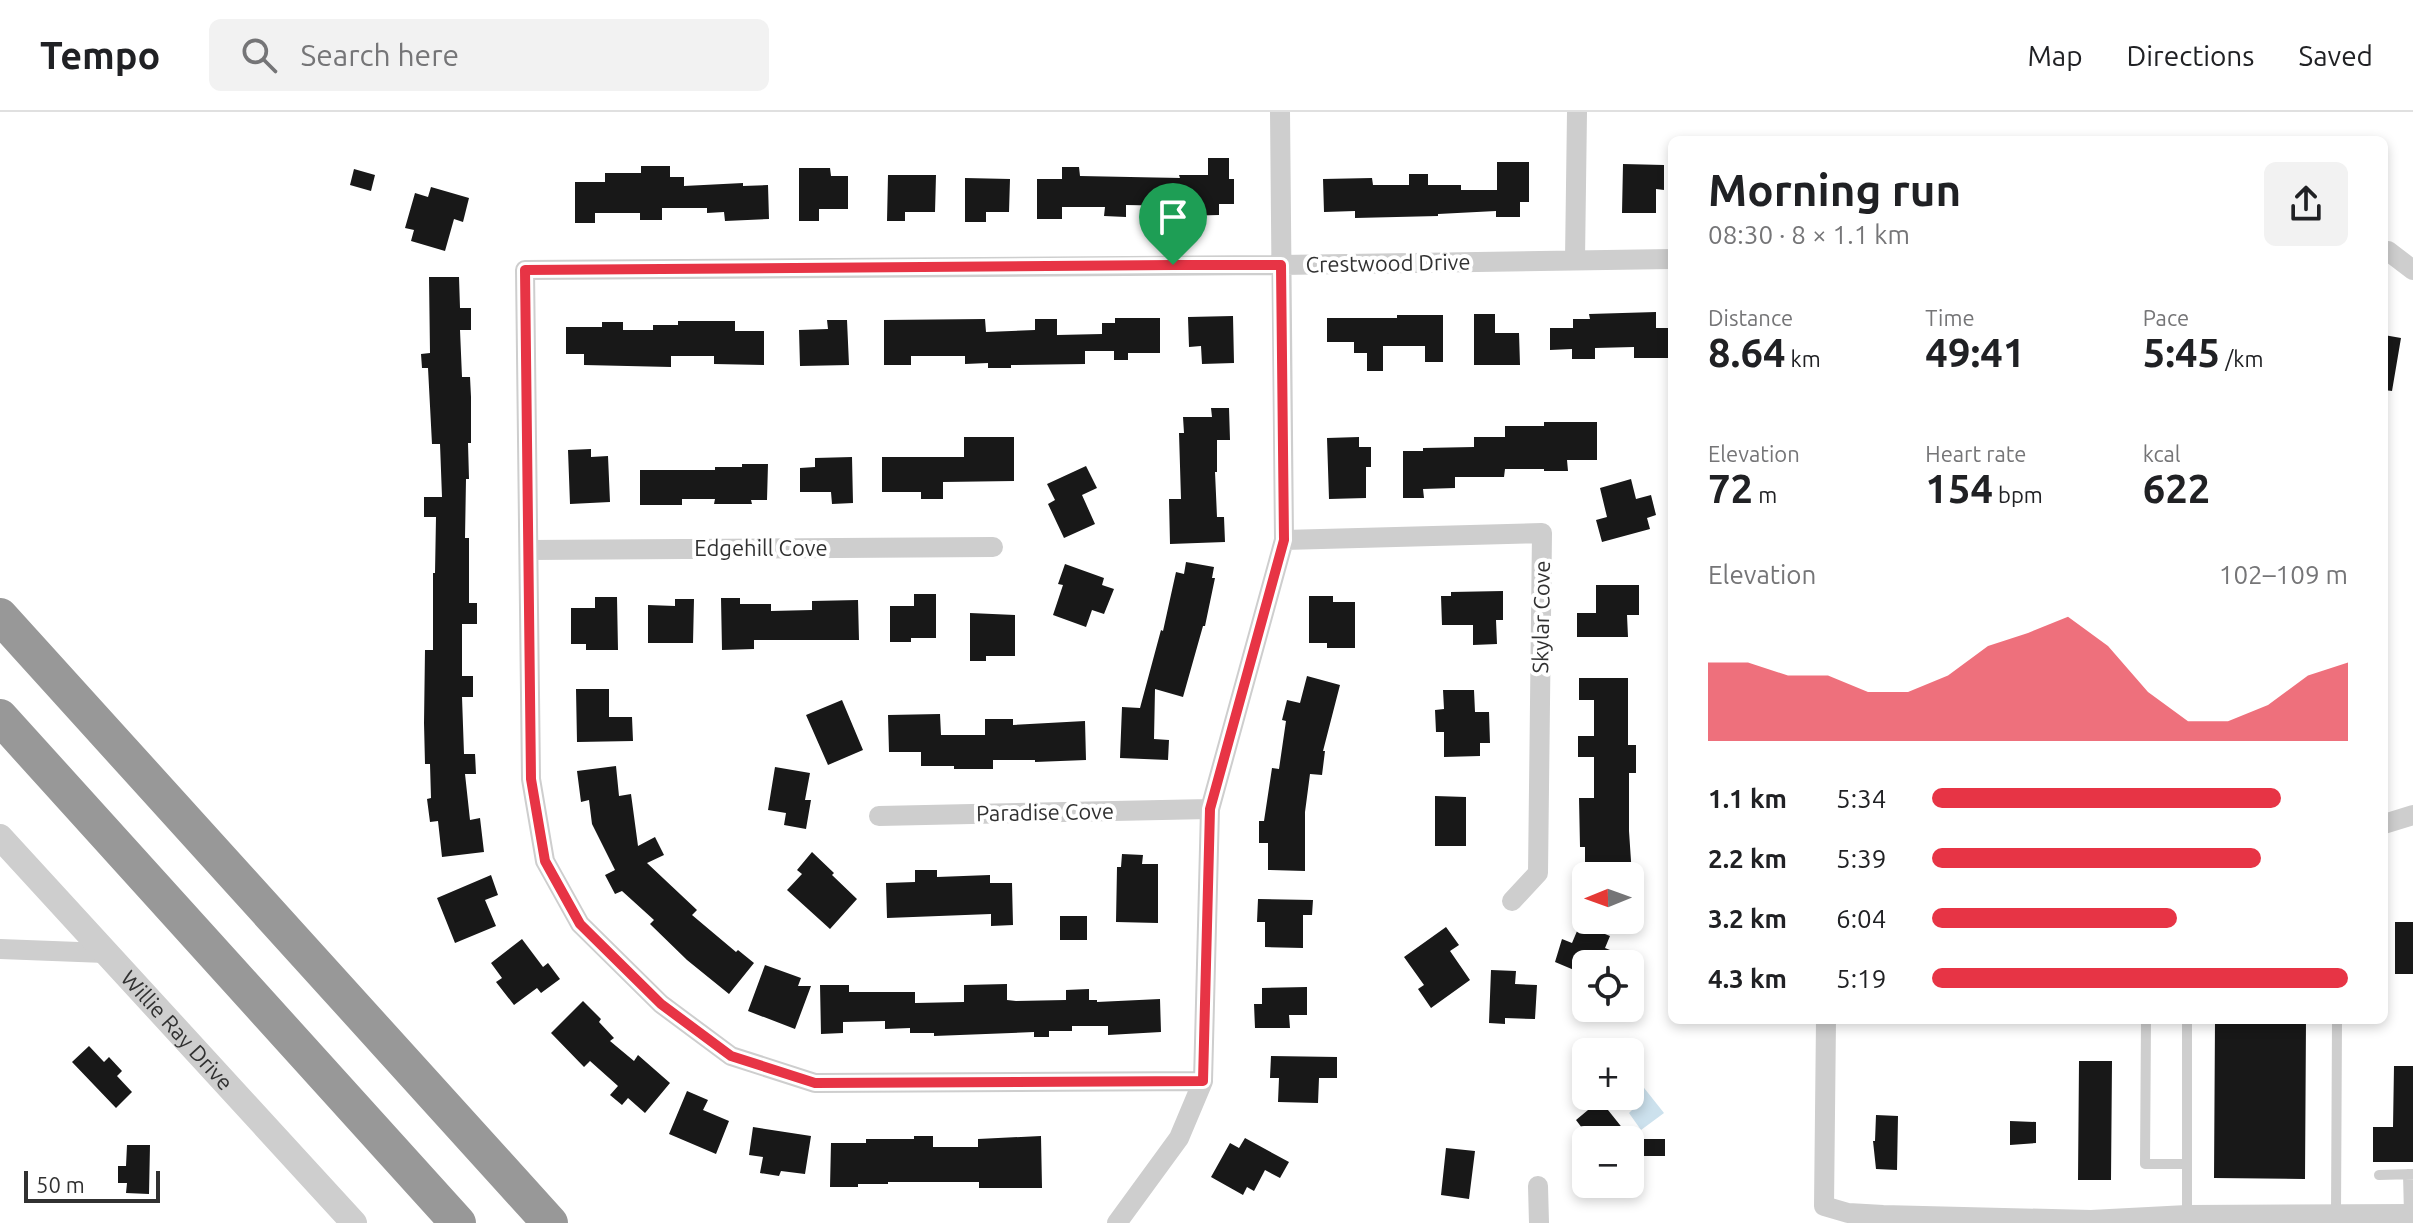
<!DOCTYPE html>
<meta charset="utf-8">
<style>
:root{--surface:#fff;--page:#f2f2f2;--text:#202124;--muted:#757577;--line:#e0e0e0;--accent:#e73445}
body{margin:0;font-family:Ubuntu,sans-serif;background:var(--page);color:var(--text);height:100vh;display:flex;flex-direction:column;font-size:30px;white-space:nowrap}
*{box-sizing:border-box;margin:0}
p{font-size:26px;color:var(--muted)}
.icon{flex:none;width:44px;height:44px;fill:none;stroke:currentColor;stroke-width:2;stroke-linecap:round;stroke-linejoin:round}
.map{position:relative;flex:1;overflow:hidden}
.panel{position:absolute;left:1668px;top:24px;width:720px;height:888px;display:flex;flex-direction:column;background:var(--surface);border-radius:12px;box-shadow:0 4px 12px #0003}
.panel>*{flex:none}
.needle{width:52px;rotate:269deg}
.tools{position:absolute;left:1572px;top:750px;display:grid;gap:16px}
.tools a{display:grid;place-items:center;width:72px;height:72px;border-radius:12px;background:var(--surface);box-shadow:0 4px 12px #0003;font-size:40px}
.scale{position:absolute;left:24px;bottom:20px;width:136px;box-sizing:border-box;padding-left:8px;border:4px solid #313131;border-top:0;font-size:22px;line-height:28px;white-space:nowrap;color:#313131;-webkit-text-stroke:6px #fff;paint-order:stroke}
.pin{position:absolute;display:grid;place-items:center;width:68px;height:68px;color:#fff;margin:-82px -34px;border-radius:50% 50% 50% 0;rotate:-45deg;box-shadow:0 0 8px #0007}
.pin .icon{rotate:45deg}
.round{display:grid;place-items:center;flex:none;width:84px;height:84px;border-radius:12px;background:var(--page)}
.summary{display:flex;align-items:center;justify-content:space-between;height:136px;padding:0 40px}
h1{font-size:44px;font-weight:700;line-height:60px}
.metrics{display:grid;grid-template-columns:repeat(3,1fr);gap:12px;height:136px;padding:8px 40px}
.metrics div{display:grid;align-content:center}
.metrics b{font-size:40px;font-weight:700}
.metrics small{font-size:22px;font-weight:400}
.metrics p{font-size:22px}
.chart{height:224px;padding:16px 40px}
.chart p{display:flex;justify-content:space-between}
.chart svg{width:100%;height:144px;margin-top:8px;fill:var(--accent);opacity:.7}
ul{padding:0 40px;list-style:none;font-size:26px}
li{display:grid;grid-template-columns:128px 96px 1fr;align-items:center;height:60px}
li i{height:20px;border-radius:10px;background:var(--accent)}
header{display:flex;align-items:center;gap:48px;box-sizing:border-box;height:112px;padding:0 40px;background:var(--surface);border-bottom:2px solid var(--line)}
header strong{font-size:38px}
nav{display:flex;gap:44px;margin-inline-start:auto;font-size:28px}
.search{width:560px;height:72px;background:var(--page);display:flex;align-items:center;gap:20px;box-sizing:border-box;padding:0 28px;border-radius:12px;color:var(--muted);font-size:30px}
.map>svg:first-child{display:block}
.water{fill:#cce1ed}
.building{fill:#181818}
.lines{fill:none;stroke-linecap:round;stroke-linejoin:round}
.service{stroke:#cecece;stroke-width:10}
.minor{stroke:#cecece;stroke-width:20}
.tertiary{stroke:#cecece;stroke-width:26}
.motorway{stroke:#989898;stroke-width:36}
.route-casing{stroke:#fff;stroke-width:16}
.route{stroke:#e73445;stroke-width:10}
.labels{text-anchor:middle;stroke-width:8;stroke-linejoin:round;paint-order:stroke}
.street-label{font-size:22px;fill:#313131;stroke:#fff}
</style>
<header>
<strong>Tempo</strong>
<div class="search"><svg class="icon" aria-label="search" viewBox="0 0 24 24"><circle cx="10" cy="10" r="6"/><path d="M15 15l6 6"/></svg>Search here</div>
<nav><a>Map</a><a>Directions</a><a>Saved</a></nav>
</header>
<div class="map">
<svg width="2413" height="1111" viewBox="0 0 2413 1111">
<rect width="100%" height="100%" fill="#fff"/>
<path class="water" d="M1633 962 1664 1001 1641 1018 1629 1001 1634 996 1625 984H1630V965Z"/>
<path class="building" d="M1208 46H1229V67H1234V92H1219V103L1180 104V94L1126 93V105L1104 104 1105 95H1062V107H1037V67H1062V55H1079L1080 64 1180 66 1179 63H1208Z
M1497 50H1529V90H1520V105H1496V99L1438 102V104L1355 106V99L1324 100 1323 67 1372 66 1373 73H1409V62H1428V73H1461V78H1497Z
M1623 52 1664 53V78L1656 77V101H1622Z
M641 54H670V65H684V74L743 71V74L768 73 769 107 725 109 724 100 707 101V96H662V108H640V101H595V111H575V70H605V61H641Z
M799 56H830L831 64H848V97H819V109H799Z
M354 57 375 63 371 79 350 73Z
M888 63H936L935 100H905V109H887Z
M965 66 1010 67 1009 100H986V110H965Z
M431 75 469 86 463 110 454 107 445 139 411 129 414 118 405 116 415 81 428 85Z
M429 165H459L460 196H471V218H460L462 265H470L471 285V331H468L469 367H466L465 426H469V491H477V512H462V564H473V585H462L464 642H475L476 662H465L470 708 480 706 484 740 442 745 438 709 430 710 427 687 431 686 430 652H425L424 611 425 538H433V461H435L436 405H424V385H442L440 332H432L428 256H422L421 242 430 241Z
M1656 200V216H1672V246H1634V235L1595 236V247H1572V237L1550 238V216H1573V207H1590L1589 202Z
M1474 202H1495V221H1519L1520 253H1474Z
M1397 203H1443V250H1425V234H1383V259H1367V241H1354V230H1327V206H1397Z
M1233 204 1234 251 1202 252 1201 234 1189 235 1188 205Z
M1115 206H1160V241H1128V248H1114V239H1085V252L1011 253V256H988V251L965 252V244H911V253H884V208L985 207 986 220 1035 218V207H1057V223L1102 222V211H1115Z
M827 208H847L849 253 800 254 799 218 828 217Z
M678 209H735V219H764V253L714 252V244H671V255L584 253V242H566V215H602V210H623V218H653V213H678Z
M2384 223 2401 226 2392 279 2384 278Z
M1211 296H1229L1230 328H1217V360H1215L1217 405H1224L1225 430 1170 432 1169 387H1181L1179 321H1184L1183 305H1212Z
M1544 310H1597V348H1567L1568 359H1544V357H1505L1504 365H1455V376L1423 377 1424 386H1403V339H1423V336L1474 335V325H1505V314H1544Z
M964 325H1014V369L943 370V387H921V380H882V345H964Z
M1359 325V335H1371V355H1366V386L1329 387 1327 326Z
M591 337V345L608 344 610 390 570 392 568 338Z
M852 345 853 391 832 392 831 380H800V356L815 355V346Z
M742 352H768L767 388H751L752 392H714L715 387H682V393H640V358H715V355H742Z
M1086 354 1097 376 1082 383 1095 412 1064 426 1048 392 1055 388 1047 372Z
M1631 367 1636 387 1651 383 1656 403 1647 406 1650 417 1602 430 1596 408 1607 405 1600 376Z
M1186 450 1214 455 1212 466H1215L1205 514H1203L1183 585 1155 577 1154 627 1169 628 1168 648 1120 646 1122 595 1140 596 1161 518 1163 519 1176 460 1184 462Z
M1065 452 1104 466 1102 473 1114 477 1104 502 1092 498 1086 515 1053 503 1063 473 1058 472Z
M1596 473H1639V503H1627L1628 525H1577V501H1596Z
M1503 479V508H1496L1497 532 1473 533V513H1442L1441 484H1451V480Z
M914 482H936V526H911V530H890V494H914Z
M1309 484H1333V490H1355V536H1327V531H1309Z
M595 485H617L618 538H586V532H571V496H595Z
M721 486H740V492H771V499L812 498V489L858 488 859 528H754V537L722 538Z
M675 487H694L693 531H648V493L675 494Z
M970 501 1015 503V544H986V549H970Z
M1307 564 1340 573 1323 639H1325L1322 663 1310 662 1305 700V759L1268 758V731H1259V709H1264L1272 656 1279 657 1286 609 1282 608 1287 588 1300 591Z
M1579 566H1628V633H1636V661H1629V719L1632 764H1585V735H1580L1579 686H1594V645H1578V624H1594V588H1579Z
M576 577H609V605H632L633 629 577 630Z
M1443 578H1474L1475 600H1489L1490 631H1480V644L1444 645V620H1436L1435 598 1444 597Z
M842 588 863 638 828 653 806 603Z
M940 602 941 623H985V607H1013V613L1085 609 1086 648 1035 650V648H993V657H954V654H921V640H889L888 603Z
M616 654 619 684 631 682 638 734 655 725 664 743 647 751 697 798 692 803 736 840 738 838 754 851 729 882 687 848 650 812 654 808 622 779 615 782 605 763 615 758 592 712 589 688 581 690 577 659Z
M775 655 810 661 805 688H811L806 717 784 713 786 701 768 698Z
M1435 684 1466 685V734H1435Z
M812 740 834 761 832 763 857 787 830 817 787 778 802 762 797 758Z
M1122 742 1143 743 1142 752H1158V811L1116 810 1117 755H1121Z
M915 758H937V765L990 763V771H1012L1013 813 991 814V802L887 806 886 771 915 770Z
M491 763 498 783 485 788 496 814 455 831 437 786Z
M1258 787 1313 788 1312 803H1303V836L1265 835V810H1257Z
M1060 804H1087V828H1060Z
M2395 810H2413V862H2395Z
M1580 812 1610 824 1605 836 1610 838 1604 852H1586V863L1555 850 1562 827 1572 831Z
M1446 815 1459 833 1450 839 1470 868 1431 896 1418 877 1424 873 1404 845Z
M522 827 543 855 548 851 560 867 541 881 537 876 514 893 496 870 502 866 491 851Z
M765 853 801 866 798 874H811L795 917 748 899Z
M1491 858 1516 859 1515 872 1537 873 1535 907 1505 906V912L1489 911Z
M1007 872V888L1016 889 1066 888V878L1089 877V888H1097V890L1160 887 1161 920 1108 923V914H1072V919H1049V925H1034V920L934 924V921H910V916L885 917V909L843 910V921L821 922 820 873H849V880H915V891L964 890V873Z
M1307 875V903H1289L1290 916H1255L1254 892H1262V876Z
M583 889 601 907 599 910 614 926 610 929 634 949 638 943 670 971 645 1001 628 986 622 993 610 983 618 974 590 949 584 955 551 921Z
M2215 908H2306L2305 1067 2214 1066Z
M89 934 104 950 109 945 122 959 117 964 132 980 116 996 72 950Z
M1271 944 1337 945V966H1319L1318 991 1278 990 1279 966H1270Z
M2079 949H2112L2111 1068H2078Z
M2394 954H2413V1050H2373V1015H2393Z
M687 979 708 988 703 998 729 1009 716 1042 669 1022Z
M1600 988 1632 1028H1591L1576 1008Z
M1876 1003 1898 1004 1897 1058 1876 1057 1873 1029H1875Z
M2010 1009 2036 1010V1031L2010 1033Z
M753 1015 811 1024 805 1062 781 1059 779 1064 760 1061 763 1045 749 1043Z
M914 1024H933V1035H978V1027L1041 1024 1042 1076H979V1070H888V1072H858V1075H830L831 1031H866V1027H914Z
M1245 1026 1289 1050 1280 1066 1265 1058 1254 1079 1247 1075 1243 1083 1211 1065 1230 1031 1239 1036Z
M1641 1027H1665V1044H1641Z
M127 1033H150L149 1082 126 1081 127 1071H118V1054H126Z
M1446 1036 1475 1039 1469 1087 1441 1083Z"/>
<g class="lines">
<path class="service" d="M2146 908 2145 1052H2187
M2408 1062 2409 1102
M2379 1063 2413 1062
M2336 1102 2337 908
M2187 1103V908"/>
<path class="minor" d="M1280 0 1284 428 1210 697 1203 969 815 971 731 944 661 892 580 812 545 749 531 667 525 158 1281 153 1672 147
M2388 139 2413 158
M1575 148 1577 0
M1284 428 1542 421 1538 761 1512 789
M529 438 993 435
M879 704 1210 697
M2384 712 2413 703
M0 837 105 841
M1826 908 1824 1094 1848 1101 1883 1103 2091 1108 2187 1103 2413 1102
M1538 1074 1539 1111
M1117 1111 1179 1026 1203 969"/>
<path class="tertiary" id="s1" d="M0 725 354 1111"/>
<path class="motorway" d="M0 504 550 1111
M0 605 458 1111"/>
</g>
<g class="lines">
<defs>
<path id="route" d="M1173 153H1281L1284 428 1210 697 1203 969 815 971 731 944 661 892 580 812 545 749 531 667 525 158Z"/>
</defs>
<use href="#route" class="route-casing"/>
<use href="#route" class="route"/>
</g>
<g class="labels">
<g class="street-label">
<text transform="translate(1388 151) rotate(-1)" y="8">Crestwood Drive</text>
<text x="761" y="444">Edgehill Cove</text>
<text transform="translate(1541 505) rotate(-89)" y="8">Skylar Cove</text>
<text transform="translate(1045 700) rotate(-1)" y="8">Paradise Cove</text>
<text dy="8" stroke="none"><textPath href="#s1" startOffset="262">Willie Ray Drive</textPath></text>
</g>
</g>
</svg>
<div class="tools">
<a><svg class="needle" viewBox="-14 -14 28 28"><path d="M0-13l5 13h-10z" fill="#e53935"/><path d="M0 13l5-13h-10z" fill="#757577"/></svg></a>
<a><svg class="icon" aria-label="locate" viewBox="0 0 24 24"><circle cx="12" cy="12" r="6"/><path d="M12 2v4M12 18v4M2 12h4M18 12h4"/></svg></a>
<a>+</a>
<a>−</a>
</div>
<div class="scale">50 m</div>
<div class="pin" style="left:1173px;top:153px;background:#1e9e55"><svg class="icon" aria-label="arrive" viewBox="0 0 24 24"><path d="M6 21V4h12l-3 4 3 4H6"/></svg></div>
<section class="panel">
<div class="summary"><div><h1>Morning run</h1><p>08:30 · 8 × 1.1 km</p></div><a class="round"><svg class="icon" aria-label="share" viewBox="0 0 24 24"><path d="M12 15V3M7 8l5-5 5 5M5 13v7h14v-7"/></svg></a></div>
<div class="metrics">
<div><p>Distance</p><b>8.64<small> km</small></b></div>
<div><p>Time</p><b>49:41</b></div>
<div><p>Pace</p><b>5:45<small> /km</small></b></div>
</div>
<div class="metrics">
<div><p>Elevation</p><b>72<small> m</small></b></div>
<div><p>Heart rate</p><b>154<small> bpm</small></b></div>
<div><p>kcal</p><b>622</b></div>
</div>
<div class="chart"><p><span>Elevation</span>102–109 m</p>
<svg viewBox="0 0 160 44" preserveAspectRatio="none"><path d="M0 44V20L10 20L20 24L30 24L40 29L50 29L60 24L70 15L80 11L90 6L100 15L110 29L120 38L130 38L140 33L150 24L160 20V44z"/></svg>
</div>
<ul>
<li><b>1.1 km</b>5:34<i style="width:84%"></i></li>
<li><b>2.2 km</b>5:39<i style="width:79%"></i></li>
<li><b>3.2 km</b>6:04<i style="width:59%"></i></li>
<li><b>4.3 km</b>5:19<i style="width:100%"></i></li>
</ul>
</section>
</div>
